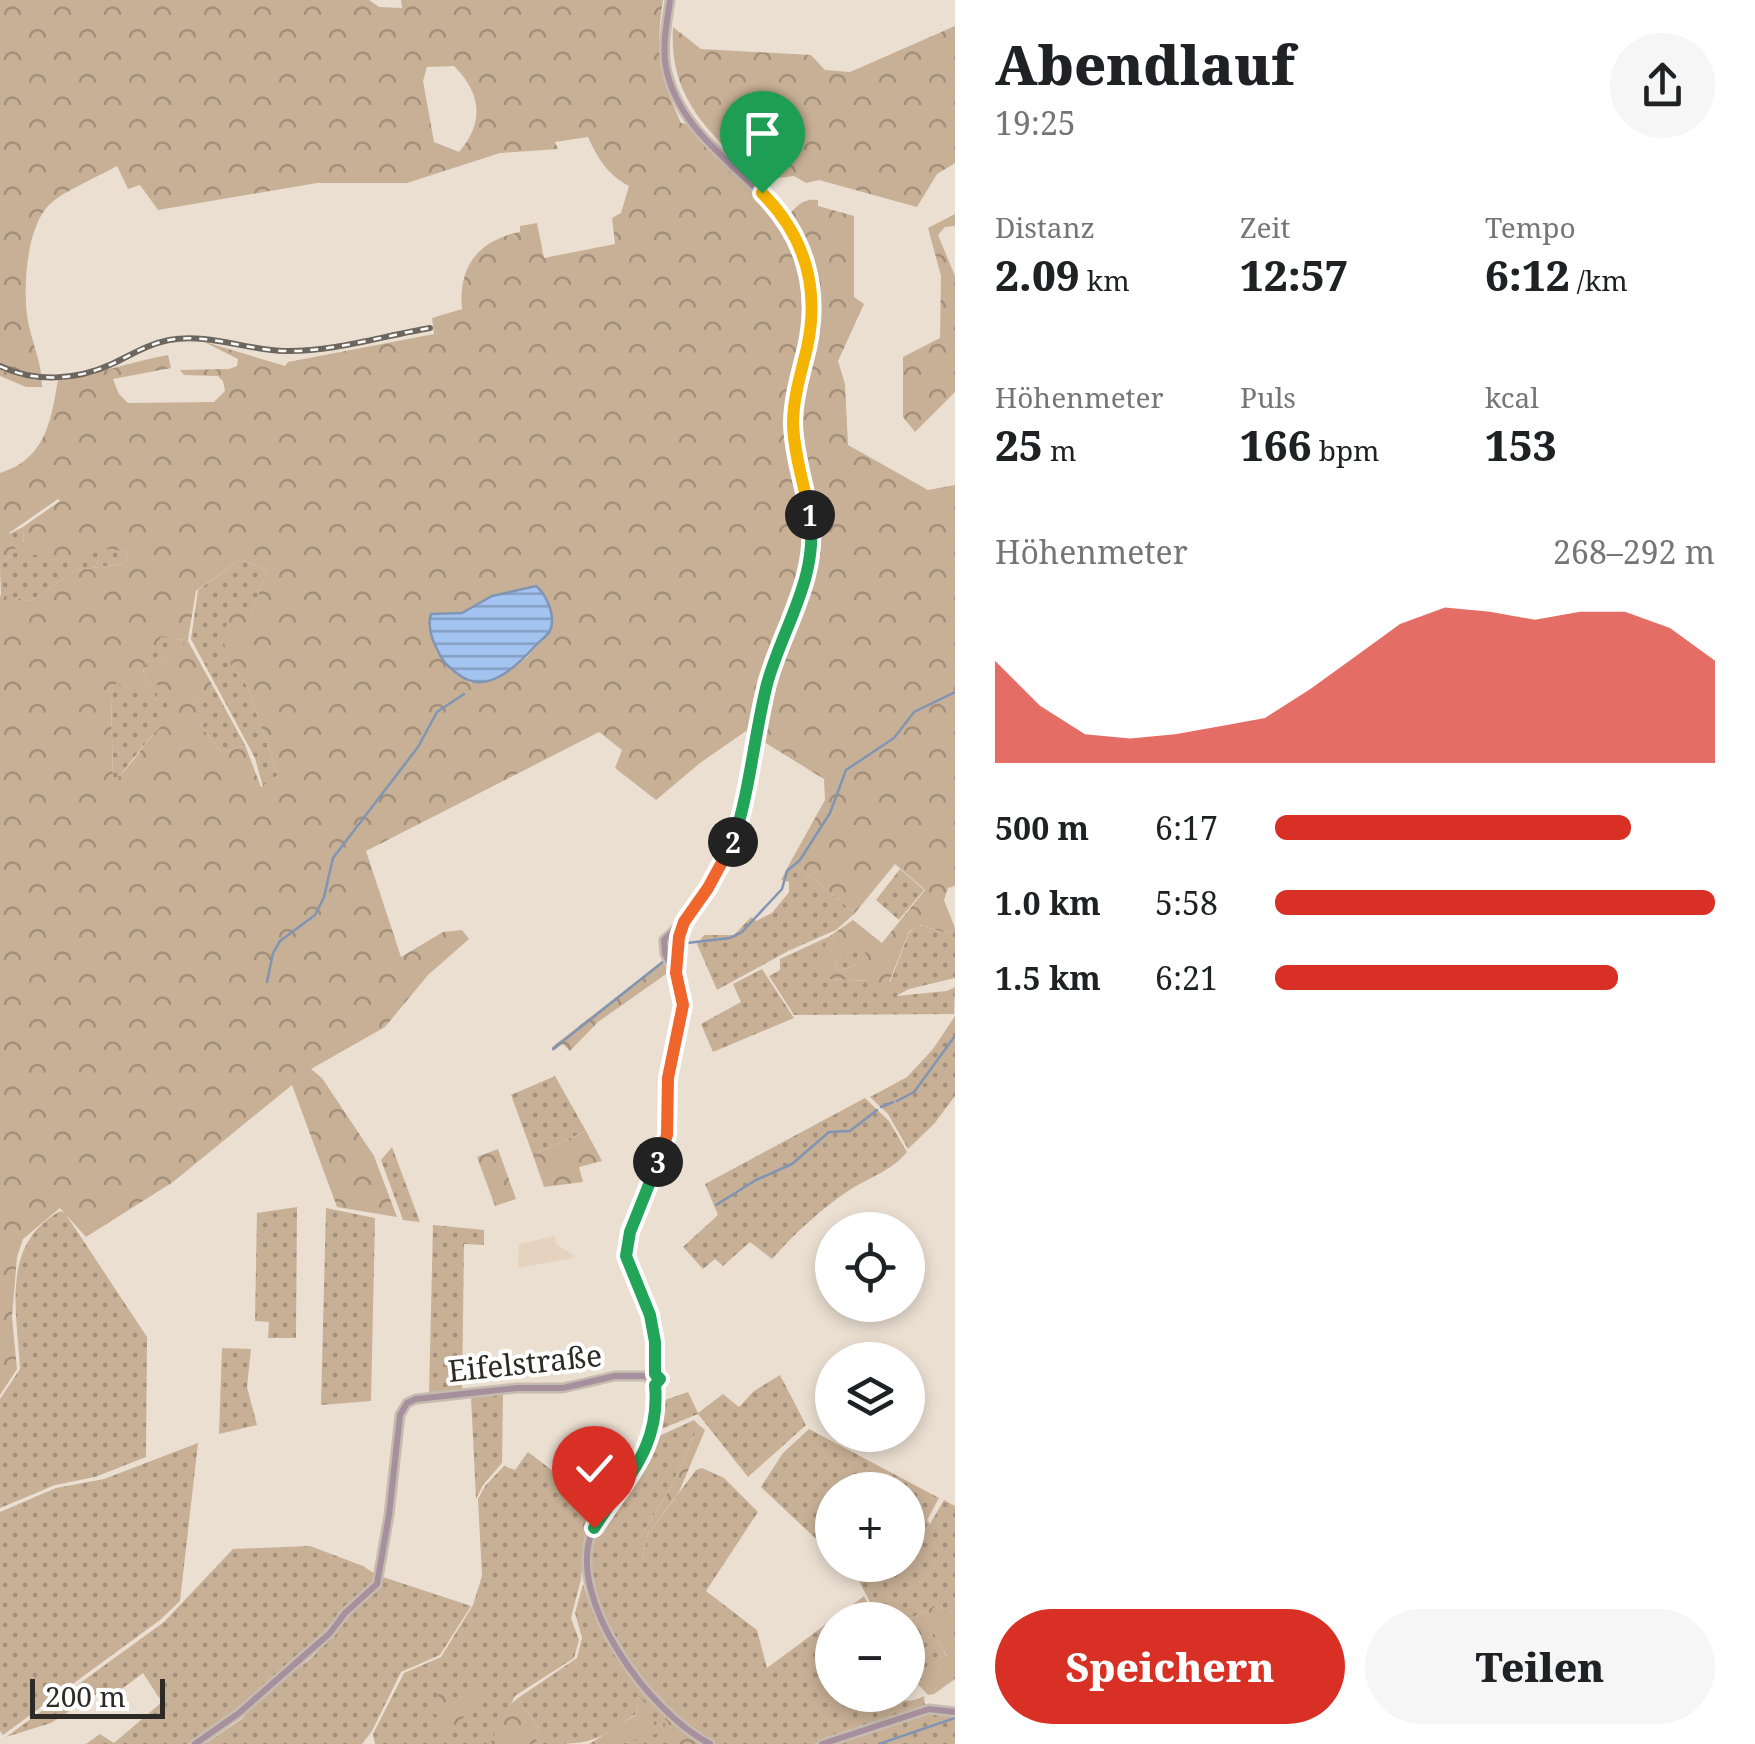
<!DOCTYPE html>
<html lang="de">
<meta charset="utf-8">
<style>
:root{--surface:#fff;--page:#f6f6f6;--text:#202124;--muted:#757577;--accent:#d93025}
body{margin:0;font-family:"Noto Serif",serif;background:var(--page);color:var(--text);height:100vh;display:flex;flex-direction:column;font-size:38px;white-space:nowrap}
*{box-sizing:border-box;margin:0}
p{font-size:32px;color:var(--muted)}
.icon{flex:none;width:55px;height:55px;fill:none;stroke:currentColor;stroke-width:2;stroke-linecap:round;stroke-linejoin:round}
.map{position:relative;flex:1;overflow:hidden}
.side{display:flex;flex-direction:column;background:var(--surface);width:800px}
.side>*{flex:none}
.fabs{position:absolute;left:815px;top:1212px;display:grid;gap:20px}
.fabs a{display:grid;place-items:center;width:110px;height:110px;border-radius:50%;background:var(--surface);box-shadow:0 5px 15px #0003;font-size:50px}
.scale{position:absolute;left:30px;bottom:25px;width:135px;box-sizing:border-box;padding-left:10px;border:5px solid #2e2a25;border-top:0;font-size:28px;line-height:35px;white-space:nowrap;color:#2e2a25;-webkit-text-stroke:8px #fff;paint-order:stroke}
.pin{position:absolute;display:grid;place-items:center;width:85px;height:85px;color:#fff;margin:-102px -42px;border-radius:50% 50% 50% 0;rotate:-45deg;box-shadow:0 0 10px #0007}
.pin .icon{rotate:45deg}
.km{position:absolute;width:50px;height:50px;margin:-25px;border-radius:50%;background:#222;color:#fff;font-size:28px;line-height:50px;text-align:center}
.round{display:grid;place-items:center;flex:none;width:105px;height:105px;border-radius:52px;background:var(--page)}
.head{display:flex;align-items:center;justify-content:space-between;height:170px;padding:0 40px}
h1{font-size:55px;font-weight:800;line-height:75px}
.stats{display:grid;grid-template-columns:repeat(3,1fr);gap:15px;height:170px;padding:10px 40px}
.stats div{display:grid;align-content:center}
.stats b{font-size:42px;font-weight:800}
.stats small{font-size:28px;font-weight:400}
.stats p{font-size:28px}
.chart{height:280px;padding:20px 40px}
.chart p{display:flex;justify-content:space-between}
.chart svg{width:100%;height:180px;margin-top:10px;fill:var(--accent);opacity:.7}
.cta{display:flex;gap:20px;margin-top:auto;padding:20px 40px}
.cta a{flex:1;height:115px;border-radius:60px;background:var(--accent);color:#fff;font-size:40px;font-weight:800;line-height:115px;text-align:center}
.cta a+a{background:var(--page);color:var(--text)}
ul{padding:0 40px;list-style:none;font-size:32px}
li{display:grid;grid-template-columns:160px 120px 1fr;align-items:center;height:75px}
li i{height:25px;border-radius:12px;background:var(--accent)}
main{display:flex;flex:1;min-height:0}
.map>svg:first-child{display:block}
.built{fill:#e5d3c0}
.green{fill:url(#green-dots)}
.forest{fill:url(#forest-crowns);fill-rule:evenodd}
.water{fill:url(#water-rules);stroke:#8095b3;stroke-width:2.5}
.lines{fill:none;stroke-linecap:round;stroke-linejoin:round}
.stream{stroke:#8095b3;stroke-width:2.5}
.minor-casing{stroke:#c5bbaf;stroke-width:11}
.minor{stroke:#a7909e;stroke-width:6}
.rail-casing{stroke:#6d665e;stroke-width:6}
.rail{stroke:#fff;stroke-width:2.5;stroke-dasharray:8;stroke-linecap:butt}
.split-1-casing{stroke:#fff;stroke-width:20}
.split-2-casing{stroke:#fff;stroke-width:20}
.split-3-casing{stroke:#fff;stroke-width:20}
.split-4-casing{stroke:#fff;stroke-width:20}
.split-1{stroke:#f5b400;stroke-width:12}
.split-2{stroke:#22a559;stroke-width:12}
.split-3{stroke:#f0652b;stroke-width:12}
.split-4{stroke:#22a559;stroke-width:12}
.labels{text-anchor:middle;stroke-width:8;stroke-linejoin:round;paint-order:stroke}
.street-label{font-size:30px;fill:#2e2a25;stroke:#fff}
</style>
<main>
<div class="map">
<svg width="955" height="1744" viewBox="0 0 955 1744">
<defs>
<pattern id="green-dots" width="8" height="8" patternUnits="userSpaceOnUse" patternTransform="scale(2.5)"><rect width="8" height="8" fill="#c8b096"/><path d="M2 2h.1M6 6h.1" fill="none" stroke="#a38f7a" stroke-width="1.8" stroke-linecap="round"/></pattern>
<pattern id="forest-crowns" width="20" height="18" patternUnits="userSpaceOnUse" patternTransform="scale(2.5)"><rect width="20" height="18" fill="#c8b096"/><path d="M2 6a3 3 0 1 1 6 0M12 15a3 3 0 1 1 6 0" fill="none" stroke="#a38f7a"/></pattern>
<pattern id="water-rules" width="6" height="5" patternUnits="userSpaceOnUse" patternTransform="scale(2.5)"><rect width="6" height="5" fill="#a3c3f0"/><path d="M0 2.5h6" fill="none" stroke="#859fc2"/></pattern>
</defs>
<rect width="100%" height="100%" fill="#ebdfd2"/>
<path class="built" d="M555 1236 556 1244 575 1256 573 1258 518 1268 519 1244Z"/>
<path class="green" d="M23 527 24 553 79 558 73 545 126 551 128 559 122 564 76 570 31 601 1 596 0 567 16 549 9 534Z
M241 559 267 571 232 668 247 686 278 775 263 787 255 758 191 639 198 590Z
M189 633 188 641 152 673 174 716C147 735 135 760 113 783L111 694 117 681 157 700 143 671 161 636 182 640Z
M214 688 245 745 222 753 201 726 216 710 190 705Z
M791 861 855 913 836 930 788 951 717 990 697 944 704 935H734L751 917 756 921 772 913 789 892V882L781 880Z
M900 869 924 890 899 920 876 900Z
M919 925 947 933 955 928V978L909 989 896 996 947 991 955 987 954 1014 794 1015 769 976 780 970V959L830 936 835 942 864 947 867 955 857 965 837 971 835 959 841 954 826 939 827 979 890 982 909 933Z
M762 969 794 1018 713 1052 701 1024 741 1002 733 984Z
M955 1016V1096L934 1124 908 1149 888 1114 870 1097 907 1077 933 1049Z
M555 1076 586 1131 533 1155 511 1095Z
M865 1098 889 1121 907 1152C893 1170 868 1178 848 1191 820 1210 795 1233 772 1259L750 1242 723 1266 715 1259 703 1269 683 1247 718 1215 705 1184Z
M392 1147 420 1222 403 1220 381 1160Z
M297 1207 296 1338H268L269 1322 255 1321 257 1213Z
M326 1208 375 1218 371 1401 321 1405Z
M60 1211 65 1213 147 1337 146 1457 95 1477 55 1485 0 1508V1399L20 1369C17 1311 0 1245 60 1211Z
M433 1225 484 1230V1245L464 1244 462 1393 429 1395Z
M222 1348 251 1349 247 1387 257 1425 219 1434Z
M780 1375 806 1425 748 1477 698 1414 659 1430 662 1401 688 1392 698 1413 723 1394 739 1407 754 1391Z
M503 1394 502 1463 483 1485 476 1499 471 1397Z
M694 1420 699 1425 670 1489 641 1536 642 1559 648 1534 696 1470 702 1468 724 1478 758 1512 706 1591 757 1630 767 1668 864 1596 877 1620H832V1695C848 1695 869 1691 884 1695 901 1699 907 1705 924 1696L925 1706 815 1744H714L693 1732 639 1675 595 1603 589 1555 603 1516 657 1437Z
M809 1429 939 1498 927 1520 930 1524 944 1500 955 1506V1607L948 1614 934 1606 908 1620H879L858 1579 889 1570 853 1576 843 1565H908V1490H832V1554L761 1487 783 1453Z
M198 1443 180 1601 160 1620 3 1735 0 1731V1512L56 1488 104 1479Z
M528 1452 561 1477 588 1479 591 1470 616 1488 599 1512 585 1541 581 1579 571 1618 579 1640 574 1658 515 1696 490 1744H375L373 1734 404 1673 441 1657 473 1605 482 1576 478 1499 485 1486 504 1466 515 1470Z
M310 1546 363 1566 378 1576C362 1605 216 1738 187 1744 160 1744 114 1744 86 1744L100 1734 114 1743 162 1702 143 1673 111 1697 100 1692 51 1723 6 1737 164 1622 233 1549Z
M383 1577 471 1606 440 1655 401 1672 372 1731 362 1744H205L243 1718C255 1693 288 1677 309 1660 323 1648 333 1631 346 1618 360 1603 373 1595 383 1577Z
M583 1584C593 1618 612 1652 635 1680 643 1690 653 1699 661 1710 669 1720 664 1728 676 1744H621L665 1730 648 1715 639 1697 636 1714C593 1744 590 1744 538 1744L536 1738 539 1729 518 1698 577 1658 582 1638 575 1613Z
M933 1631 947 1657 916 1682 908 1672V1647Z
M935 1712 955 1716V1744H832Z"/>
<path class="forest" d="M0 0H369L379 7 402 8 401 0H663C655 50 660 77 681 123L687 124 784 222C794 209 800 198 818 200V206L854 216V297L864 304 838 361 845 384 848 445 928 490 955 485V886L948 888 944 900 955 928 947 933 920 925 909 932 884 995 876 994 870 981 827 979 820 954 825 950 826 938 842 955 835 959 837 971 857 965 866 955 864 947 845 954 830 936 853 920 882 943 925 890 895 864 855 913 791 861 825 800 824 779 746 731 700 763 656 800 615 768 622 750 599 732 366 851 401 957 443 932 462 930 469 939 428 975 385 1027 311 1069 322 1078 374 1156 397 1217 337 1207 292 1085 173 1182 86 1237 60 1208 23 1239 17 1257 12 1317 17 1369 0 1395V595L31 601 76 570 122 564 128 559 126 551 74 546 80 559 24 554 23 527 60 501 58 499 9 533 16 549 0 567V473C46 459 51 420 58 380 96 374 131 362 168 355L171 368 113 379 119 394 128 403 214 402 225 391 223 381 218 376 184 375 180 370 229 369 237 366 238 359 202 341 285 366 288 362 434 334 432 318 462 309C458 267 478 240 520 232V226L537 223 544 258 615 244 612 218 621 213 629 186C607 174 598 159 588 137L555 142 558 149 500 153 407 183H317L158 210 140 185 128 189 117 166C98 177 63 191 49 205 25 229 22 296 29 326 34 348 42 364 42 387H26L0 376ZM454 66C481 93 485 122 459 152L434 142 423 81 427 67ZM241 559 267 571 251 615 232 610 222 637 232 668 247 686 278 775 261 787 245 745 222 753 201 726 217 710 191 705 214 688 188 641 151 673 173 716C145 737 138 760 113 782L111 694 117 682 121 688 158 700 143 671 161 637 182 640 189 633 196 591ZM536 586 546 596 552 620 550 630 527 657 504 674 488 681 471 683C447 671 424 643 431 614L462 613 491 597Z
M955 26V163L937 174 917 207 819 180 806 183 794 176 768 179 763 184C714 136 668 102 673 27L701 49 811 55 825 70 850 72Z
M955 214V226L945 227 938 235 955 276V392L915 432 903 417V357L940 338 941 276 928 228Z
M665 959 672 969 669 972 598 1022 570 1051 563 1044 553 1051 552 1047Z
M586 1131 602 1161 579 1167 583 1182 544 1187 533 1155Z
M498 1149 516 1199 495 1206 477 1157Z
M699 1425 705 1430 679 1492 648 1534 642 1559 637 1557 641 1536 670 1489Z
M934 1606 948 1614 955 1607V1679L934 1694 928 1695 916 1682 947 1656 933 1632 908 1647V1620Z
M476 1685 483 1692 450 1735 438 1724 439 1715 431 1713 440 1690 456 1698Z
M639 1696 651 1705 649 1715 665 1730V1714L682 1732 701 1744H676L666 1731 621 1744H589L636 1715Z
M518 1698 539 1729 536 1738 538 1744H490L506 1708Z"/>
<path class="water" d="M536 586C546 594 555 614 551 628 548 637 541 639 536 645 517 666 486 697 458 674 449 667 442 662 438 651 432 640 427 627 431 614L462 613 492 596Z"/>
<g class="lines">
<path class="stream" d="M681 952 687 943 730 938 742 932 782 889 787 871 800 860 830 813 846 770 894 738 914 712 955 692
M267 982 273 953 280 941 315 915 324 897 333 858 418 747 437 712 464 694
M553 1049 664 961
M897 1101 914 1092 955 1036
M881 1107 893 1102
M716 1205 756 1180 792 1164 829 1132 850 1131 877 1110
M879 1744 955 1718"/>
<defs>
<path id="minor" d="M670 0C667 22 662 46 666 68 686 165 810 190 812 298 813 339 795 377 794 418 792 461 813 502 812 545 812 587 786 620 775 659 759 713 753 768 739 822 724 881 675 910 676 973
M655 1373 648 1378 653 1385 660 1379 655 1373V1342L650 1314 626 1256 630 1232 667 1135 668 1078 683 1005 678 979 665 954 664 940 681 924
M655 1385C662 1460 618 1471 593 1529 563 1598 651 1714 710 1744
M195 1744 239 1713 330 1633 345 1613 377 1584 389 1515 400 1415 407 1403 416 1399 517 1388H563L615 1376H648
M822 1744 929 1709 955 1712"/>
</defs>
<use href="#minor" class="minor-casing"/>
<use href="#minor" class="minor"/>
<defs>
<path id="rail" d="M0 366C35 383 77 380 112 364 131 355 148 344 169 340 208 333 246 350 285 351 332 352 383 336 430 328"/>
</defs>
<use href="#rail" class="rail-casing"/>
<use href="#rail" class="rail"/>
</g>
<g class="lines">
<defs>
<path id="split-1" d="M762 193C805 236 820 289 807 348 801 373 793 398 793 424 794 454 804 485 810 515"/>
<path id="split-2" d="M733 842C750 791 754 736 767 684 783 626 819 578 810 515"/>
<path id="split-3" d="M658 1162 667 1135 668 1078 683 1005 676 973 679 937 684 922 708 888 733 842"/>
<path id="split-4" d="M594 1528C625 1479 661 1448 655 1385L660 1379 655 1374V1342L650 1315 626 1256 630 1232 658 1162"/>
</defs>
<use href="#split-1" class="split-1-casing"/>
<use href="#split-2" class="split-2-casing"/>
<use href="#split-3" class="split-3-casing"/>
<use href="#split-4" class="split-4-casing"/>
<use href="#split-1" class="split-1"/>
<use href="#split-2" class="split-2"/>
<use href="#split-3" class="split-3"/>
<use href="#split-4" class="split-4"/>
</g>
<g class="labels">
<g class="street-label">
<text transform="translate(525 1364) rotate(-6)" y="10">Eifelstraße</text>
</g>
</g>
</svg>
<div class="fabs">
<a><svg class="icon" aria-label="locate" viewBox="0 0 24 24"><circle cx="12" cy="12" r="6"/><path d="M12 2v4M12 18v4M2 12h4M18 12h4"/></svg></a>
<a><svg class="icon" aria-label="layers" viewBox="0 0 24 24"><path d="M12 4l9 5-9 5-9-5zM3 14l9 5 9-5"/></svg></a>
<a>+</a>
<a>−</a>
</div>
<div class="scale">200 m</div>
<div class="pin" style="left:762px;top:193px;background:#1e9e55"><svg class="icon" aria-label="arrive" viewBox="0 0 24 24"><path d="M6 21V4h12l-3 4 3 4H6"/></svg></div>
<div class="pin" style="left:594px;top:1528px;background:#d93025"><svg class="icon" aria-label="check" viewBox="0 0 24 24"><path d="M5 12l5 5 9-10"/></svg></div>
<b class="km" style="left:810px;top:515px">1</b>
<b class="km" style="left:733px;top:842px">2</b>
<b class="km" style="left:658px;top:1162px">3</b>
</div>
<section class="side">
<div class="head"><div><h1>Abendlauf</h1><p>19:25</p></div><a class="round"><svg class="icon" aria-label="share" viewBox="0 0 24 24"><path d="M12 15V3M7 8l5-5 5 5M5 13v7h14v-7"/></svg></a></div>
<div class="stats">
<div><p>Distanz</p><b>2.09<small> km</small></b></div>
<div><p>Zeit</p><b>12:57</b></div>
<div><p>Tempo</p><b>6:12<small> /km</small></b></div>
</div>
<div class="stats">
<div><p>Höhenmeter</p><b>25<small> m</small></b></div>
<div><p>Puls</p><b>166<small> bpm</small></b></div>
<div><p>kcal</p><b>153</b></div>
</div>
<div class="chart"><p><span>Höhenmeter</span>268–292 m</p>
<svg viewBox="0 0 160 44" preserveAspectRatio="none"><path d="M0 44V19L10 30L20 37L30 38L40 37L50 35L60 33L70 26L80 18L90 10L100 6L110 7L120 9L130 7L140 7L150 11L160 19V44z"/></svg>
</div>
<ul>
<li><b>500 m</b>6:17<i style="width:81%"></i></li>
<li><b>1.0 km</b>5:58<i style="width:100%"></i></li>
<li><b>1.5 km</b>6:21<i style="width:78%"></i></li>
</ul>
<div class="cta"><a>Speichern</a><a>Teilen</a></div>
</section>
</main>
